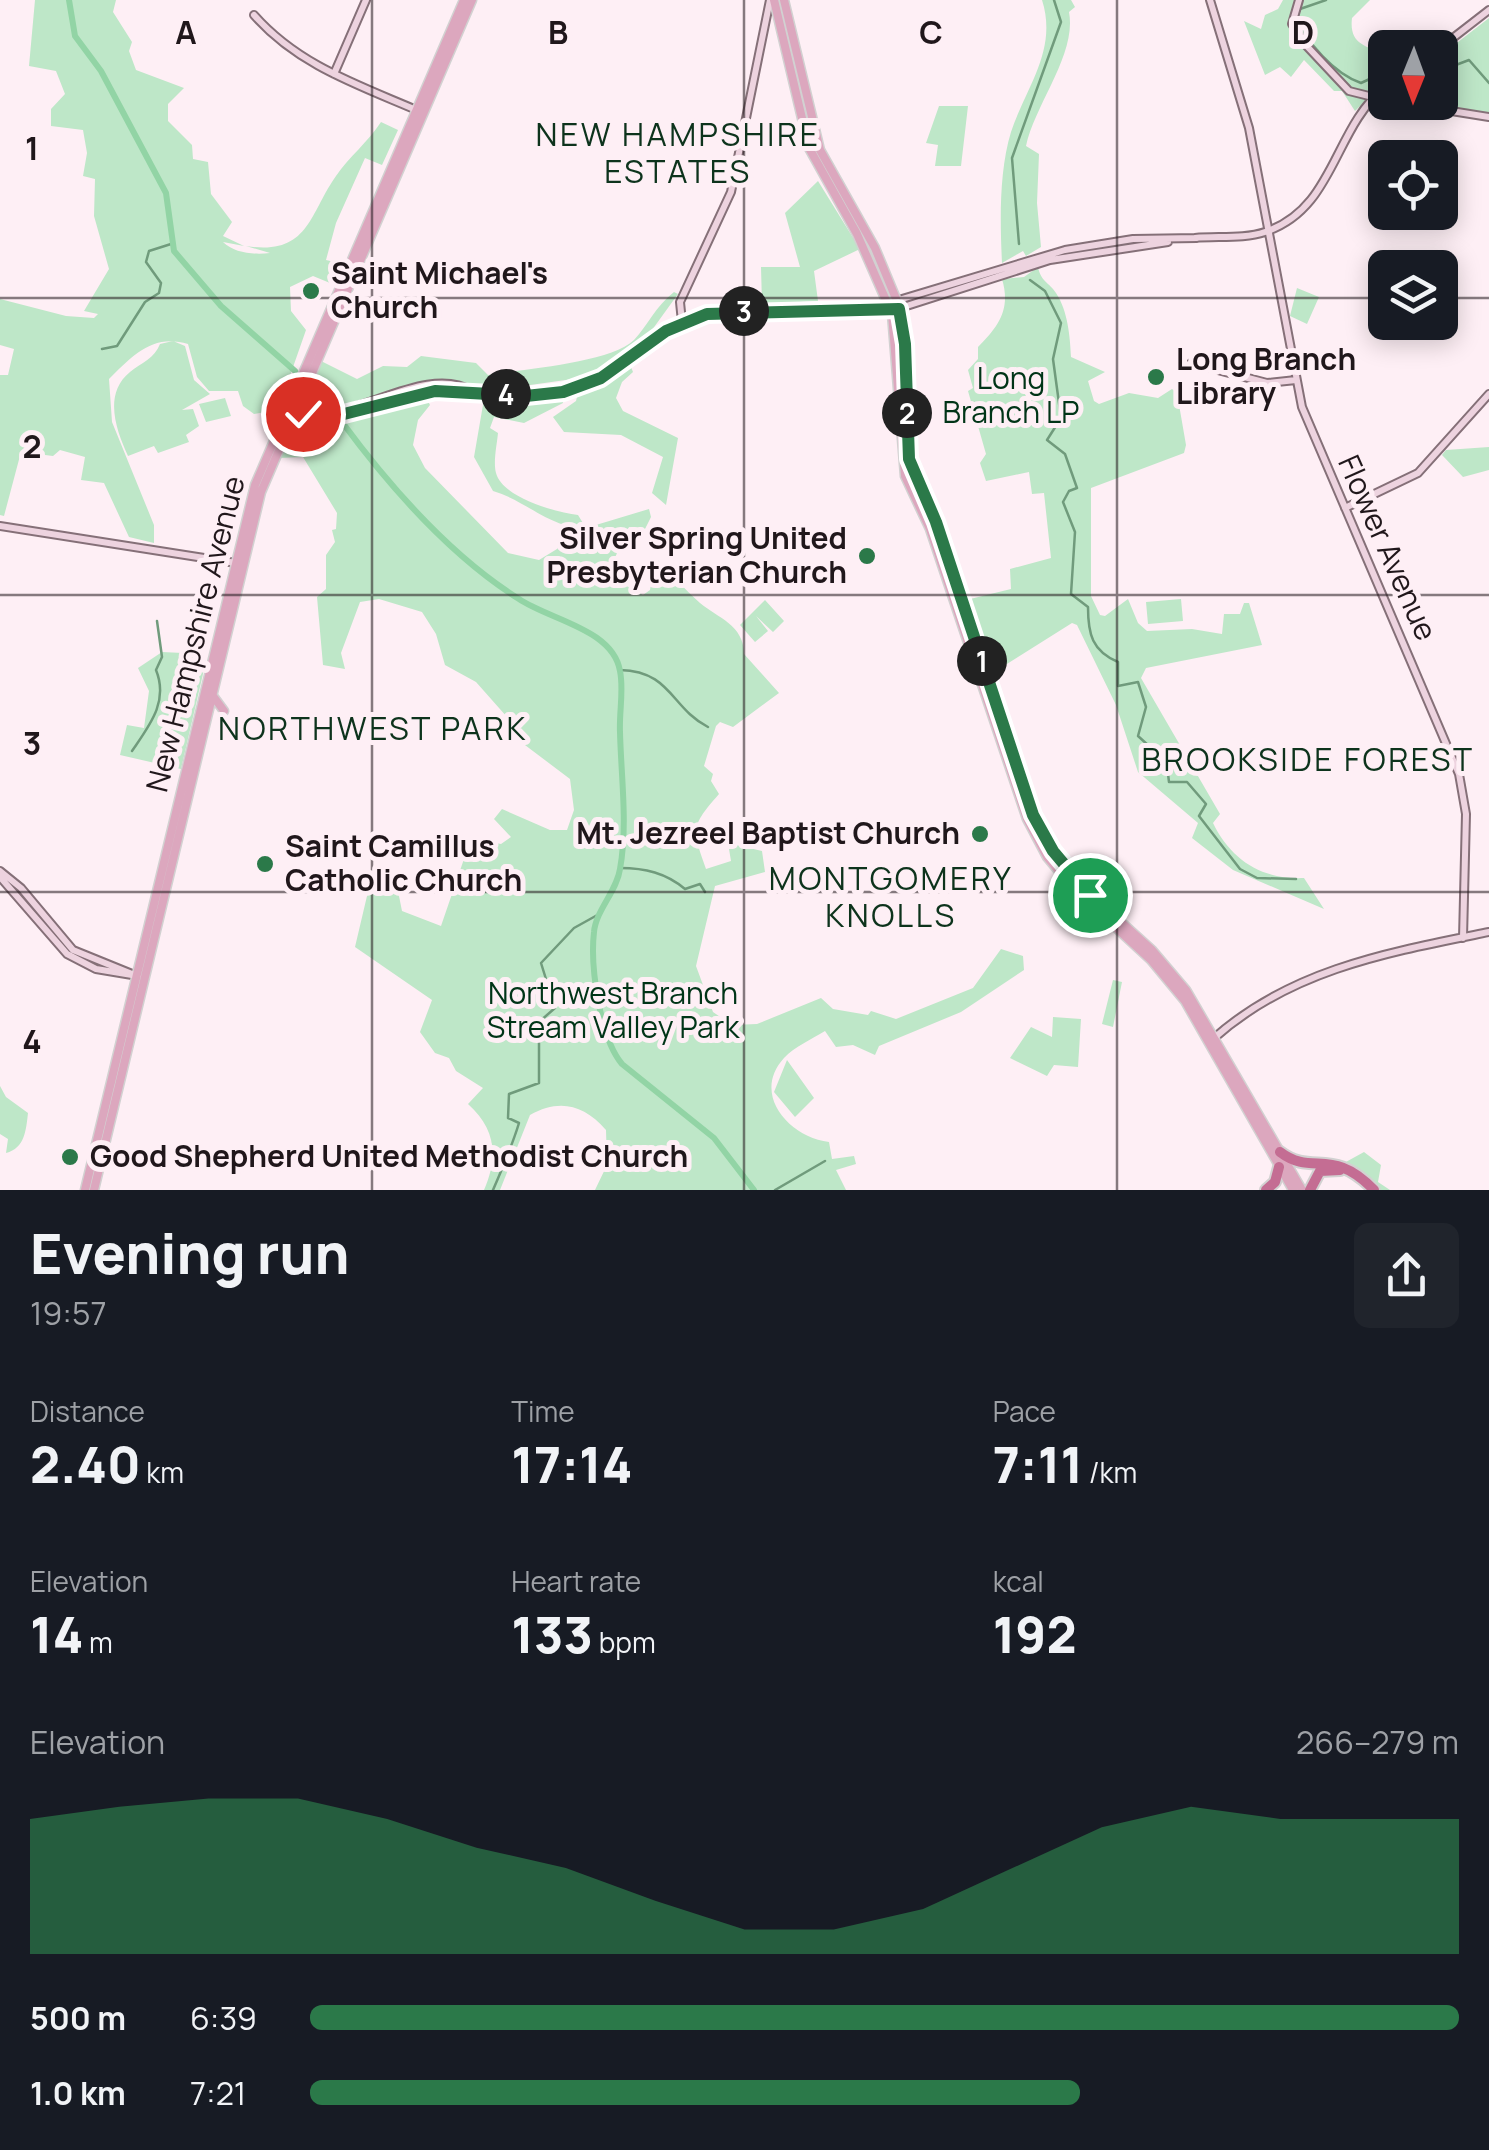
<!DOCTYPE html>
<meta charset="utf-8">
<style>
:root{--surface:#171b24;--page:#20242c;--text:#f1f3f6;--muted:#9ea1a6;--accent:#2b7949}
body{margin:0;font-family:Manrope,sans-serif;background:var(--page);color:var(--text);height:100vh;display:flex;flex-direction:column;font-size:38px;white-space:nowrap}
*{box-sizing:border-box;margin:0}
p{font-size:32px;color:var(--muted)}
.icon{flex:none;width:55px;height:55px;fill:none;stroke:currentColor;stroke-width:2;stroke-linecap:round;stroke-linejoin:round}
.map{position:relative;height:1190px;overflow:hidden}
.details{display:flex;flex-direction:column;background:var(--surface);flex:1}
.details>*{flex:none}
.needle{width:65px;rotate:181deg}
.tools{position:absolute;left:1368px;top:30px;display:grid;gap:20px}
.tools a{display:grid;place-items:center;width:90px;height:90px;border-radius:15px;background:var(--surface);box-shadow:0 5px 25px #0003;font-size:50px}
.pin{position:absolute;display:grid;place-items:center;width:85px;height:85px;color:#fff;margin:-42px;border:5px solid #fff;border-radius:50%;box-shadow:0 2px 10px #0007}
.km{position:absolute;width:50px;height:50px;margin:-25px;border-radius:50%;background:#222;color:#fff;font-size:28px;line-height:50px;text-align:center}
.round{display:grid;place-items:center;flex:none;width:105px;height:105px;border-radius:15px;background:var(--page)}
.headline{display:flex;align-items:center;justify-content:space-between;height:170px;padding:0 30px}
h1{font-size:55px;font-weight:800;line-height:75px}
.stats{display:grid;grid-template-columns:repeat(3,1fr);gap:15px;height:170px;padding:10px 30px}
.stats div{display:grid;align-content:center}
.stats b{font-size:50px;font-weight:800}
.stats small{font-size:28px;font-weight:400}
.stats p{font-size:28px}
.chart{height:280px;padding:20px 30px}
.chart p{display:flex;justify-content:space-between}
.chart svg{width:100%;height:180px;margin-top:10px;fill:var(--accent);opacity:.7}
ul{padding:0 30px;list-style:none;font-size:32px}
li{display:grid;grid-template-columns:160px 120px 1fr;align-items:center;height:75px}
li i{height:25px;border-radius:12px;background:var(--accent)}
.map>svg:first-child{display:block}
.green{fill:#bee7c8}
.lines{fill:none;stroke-linecap:round;stroke-linejoin:round}
.stream{stroke:#709b7c;stroke-width:2.5}
.river{stroke:#92d4a5;stroke-width:6}
.secondary-casing{stroke:#857078;stroke-width:10}
.primary-casing{stroke:#d2d1d1;stroke-width:11}
.highway-casing{stroke:#d2d1d1;stroke-width:14}
.secondary{stroke:#edd3df;stroke-width:6}
.primary{stroke:#dca7be;stroke-width:8}
.highway{stroke:#c46d93;stroke-width:10}
.route-casing{stroke:#fff;stroke-width:20}
.route{stroke:#2b7949;stroke-width:12}
.grid{fill:none;stroke:#20171b;stroke-width:2.5;stroke-opacity:0.55}
.poi-dot{fill:#2b7949;stroke:#feeff5;stroke-width:4}
.labels{text-anchor:middle;stroke-width:10;stroke-linejoin:round;paint-order:stroke}
.poi-label{font-size:30px;font-weight:bold;fill:#20171b;stroke:#feeff5;text-anchor:start}
.park-label{font-size:30px;fill:#003417;stroke:#feeff5}
.street-label{font-size:30px;fill:#20171b;stroke:#feeff5}
.neighbourhood-label{font-size:32px;letter-spacing:2.5px;fill:#0d331c;stroke:#feeff5}
.grid-label{font-size:32px;text-anchor:middle;font-weight:bold;fill:#20171b;stroke:#feeff5;stroke-width:10;stroke-linejoin:round;paint-order:stroke}
</style>
<div class="map">
<svg width="1489" height="1190" viewBox="0 0 1489 1190">
<rect width="100%" height="100%" fill="#feeff5"/>
<path class="green" d="M35 0H116L113 12 132 42 129 51 136 70 184 88 168 104V121L192 145 193 159 208 162 211 194 232 222 223 236 244 246 223 242C234 253 254 255 270 253L246 246C309 256 309 214 336 176 349 157 368 142 381 122L398 130 382 165 365 158 336 223 326 260 339 263 330 283 313 276 290 287 291 311 306 330 278 410 254 414 243 406 238 391H209L197 377 188 344C153 333 132 356 109 379L112 422 154 525V543L129 537 104 483 81 480 85 457 60 450 53 456 21 452 4 516 0 515V375H8L14 349 0 345V299L66 316 94 318 98 314 84 311 109 269 94 216 95 179 83 176 87 153 83 130 51 126V109L65 94 56 71 29 66Z
M1042 0H1071L1075 7 1069 12C1077 54 1035 104 1026 146L1039 154 1037 203 1041 247 1026 256 1023 251 1002 263C1000 222 999 171 1011 132 1026 87 1058 50 1042 0Z
M1283 0H1370L1352 18C1349 43 1364 46 1385 54V81L1355 111 1342 91H1334L1304 60 1291 77 1280 67 1265 75 1244 21 1261 29 1265 15 1278 9Z
M1489 18V115L1402 103 1440 102V56Z
M939 106H968L961 166H935L938 145 926 143Z
M818 181 860 249 814 271 818 301 762 304 761 267H800L785 213Z
M1038 267C1041 282 1049 282 1056 293 1068 311 1070 337 1071 357L1105 372 1088 381 1094 401 1099 404 1129 393 1158 398 1172 389 1177 393 1186 445 1184 453 1091 488V596L1100 615 1105 616 1128 599 1138 623 1147 631 1192 629 1222 634 1224 614H1240L1244 603H1249L1262 645 1146 668 1141 678 1220 814 1213 823C1231 860 1262 880 1304 878L1324 909 1233 870 1192 838 1198 823 1138 772 1116 705 1077 625 1072 623 991 674 966 600 1011 589 1010 569 1051 558 1044 493 1032 494 1029 472 986 481 980 463 986 454 968 391 973 388 968 370 978 359V347C999 326 1011 309 1002 279L1024 277Z
M1297 288 1319 297 1307 324 1290 316Z
M674 292 678 294 652 330 609 367 587 377 509 388 446 382 327 410 309 402 306 392 321 361 357 379 383 366 407 367 421 356 476 363 488 375C523 369 610 363 634 340 648 325 655 307 674 292Z
M173 341 185 346 194 380 210 394 182 410 193 409 199 426 186 435 189 442 158 453 154 446 128 456C116 430 103 394 130 372 141 363 155 358 160 344Z
M631 367 633 372 622 382 616 398 623 411 678 438 666 505 652 493 663 457 621 435 564 432 553 417 576 401 578 393Z
M562 396 563 403 524 423 494 417 490 428 498 433C497 444 493 462 496 473 503 498 555 512 578 515L586 528 649 509 651 517 644 531 629 527 607 575 643 595 650 590 655 557C670 572 684 589 700 603 718 618 744 625 744 654L779 693 733 727 720 722 716 726 704 766 713 774 711 781 719 794C690 827 692 829 706 869L731 861 728 843 762 851 765 872 715 886 696 966 713 1012 732 1025 757 1024 821 998 833 1009 868 1015 871 1011 896 1019 973 988 1001 949 1023 956 1024 970 961 1012 879 1046 875 1055 853 1045 836 1047 825 1031C812 1039 794 1047 784 1058 751 1094 789 1137 829 1142L832 1159 854 1156 856 1164 836 1170 846 1190H595L607 1165 606 1130C583 1104 559 1099 530 1115L500 1190H484C499 1156 495 1128 468 1104L483 1088 456 1071 449 1058 435 1053 420 1032 432 1000 355 947 371 879 397 886 402 911 441 926 465 856 466 837 501 844 511 837 494 819 502 809 550 830H567L574 810 570 779 517 739 507 717 476 682 445 665 436 634 422 612 379 599 360 602 341 653 345 669 323 665 317 597 326 589V555L335 542 332 530 336 529 337 513 303 457 279 458 285 442 298 432 427 399 430 405 418 420 413 445 425 468 508 553 539 560 557 549 564 525C537 516 520 499 493 491L474 457 484 399Z
M225 398 231 416 206 422 199 404Z
M1489 447V470L1463 477 1442 455 1446 450Z
M1181 599 1183 621 1148 624 1146 602Z
M765 600 784 621 773 632 756 616 768 631 755 642 740 625Z
M162 652 183 653 206 661 181 769 120 755 127 725 144 728 149 691 138 668Z
M1113 980 1122 982 1113 1027 1102 1024Z
M1053 1017 1081 1019 1078 1067 1054 1065 1047 1076 1010 1058 1031 1027 1052 1037Z
M787 1060 814 1098 795 1117 774 1092Z
M0 1086 6 1097 28 1113C26 1130 25 1148 6 1153L8 1139 0 1134Z
M1364 1152 1381 1165 1378 1182 1390 1190H1379L1344 1163Z"/>
<g class="lines">
<path class="stream" d="M1326 0 1300 9 1297 16C1305 42 1335 74 1361 83L1374 77 1385 82
M1440 71 1469 60 1489 83
M1019 244 1012 158 1061 22 1054 0
M1030 280 1045 291 1061 323 1053 359 1061 418 1047 440 1065 454 1077 488 1069 491 1063 502 1075 532 1071 594 1088 607C1088 634 1092 651 1118 662V686L1138 682 1146 707 1138 736 1149 746 1152 757 1158 761 1166 757 1169 782H1187L1206 804 1199 816 1240 869 1257 878 1296 879
M102 349 117 346 145 302 159 293 161 283 146 262 149 251 171 244
M620 670C671 671 671 708 708 727
M132 751C149 726 169 702 156 670L162 657 157 621
M620 868C645 868 666 873 685 889L700 884 705 892
M493 1190C503 1167 512 1146 519 1123L508 1118 509 1094 539 1083V1022L555 1008 541 963 574 928 601 913
M775 1190 825 1161"/>
<path class="river" d="M69 0 75 36 101 71 166 193 174 251 221 306 295 371
M312 383 345 418 342 422C390 487 449 555 519 599 550 620 613 629 620 671 624 690 619 712 620 732 621 776 628 825 620 869 617 891 596 910 594 932 590 966 600 1038 622 1064L714 1138 754 1190"/>
<defs>
<path id="secondary" d="M1210 0 1249 128 1302 407 1459 774 1466 814 1463 938
M1299 0 1292 24 1303 42 1349 91 1385 100
M254 15C299 66 359 85 421 112
M1440 48 1489 10
M334 74 366 0
M1395 102 1489 117
M1195 238C1218 236 1244 239 1265 232 1335 209 1333 129 1385 87
M854 309 891 311 1050 260 1168 242
M682 322 680 302 731 192 770 0
M1191 363 1267 383 1296 380
M522 394 567 389
M293 405C303 408 314 414 324 413 368 411 430 366 472 391
M292 408 323 418
M335 416 427 392 527 396 563 392 601 378 665 331 707 314 882 305 1065 250 1133 239 1197 238
M1345 508 1418 473 1489 394
M0 526 236 563
M0 871 21 888 73 950 137 976
M0 877 67 954 96 969 138 976
M1213 1039C1291 969 1390 952 1489 932"/>
<path id="primary" d="M774 0 809 148 857 234 892 314 905 476 930 529 1027 819 1047 857 1072 887 1151 960 1185 1001 1293 1190
M784 0 820 150 875 248 897 301 905 344 909 459 936 522 1033 815 1079 884 1152 950 1186 990 1302 1190
M304 392 306 402 316 413
M284 437 300 426 336 416
M213 696 224 711
M85 1190 255 485 464 0
M94 1190 261 492 472 0"/>
<path id="highway" d="M1280 1152C1313 1177 1332 1146 1374 1190
M1266 1190 1275 1182 1279 1167
M1310 1190 1320 1171 1340 1170"/>
</defs>
<use href="#secondary" class="secondary-casing"/>
<use href="#primary" class="primary-casing"/>
<use href="#highway" class="highway-casing"/>
<use href="#secondary" class="secondary"/>
<use href="#primary" class="primary"/>
<use href="#highway" class="highway"/>
</g>
<g class="lines">
<defs>
<path id="route" d="M303 414 336 416 435 391 526 396 563 392 601 378 666 331 707 314 899 309 905 344 909 459 936 522 1033 815 1053 851 1090 895"/>
</defs>
<use href="#route" class="route-casing"/>
<use href="#route" class="route"/>
</g>
<path class="grid" d="M372 0V1190M744 0V1190M1117 0V1190M0 298H1385M1440 298H1489M0 595H1489M0 892H1489"/>
<g class="poi-dot">
<circle cx="311" cy="291" r="10"/>
<circle cx="1156" cy="377" r="10"/>
<circle cx="867" cy="556" r="10"/>
<circle cx="980" cy="834" r="10"/>
<circle cx="265" cy="864" r="10"/>
<circle cx="70" cy="1157" r="10"/>
</g>
<g class="labels">
<g class="poi-label">
<text x="331" y="284">Saint Michael's<tspan x="331" dy="34">Church</tspan></text>
<text x="1176" y="370">Long Branch<tspan x="1176" dy="34">Library</tspan></text>
<text x="847" y="549" text-anchor="end">Silver Spring United<tspan x="847" dy="34">Presbyterian Church</tspan></text>
<text x="960" y="844" text-anchor="end">Mt. Jezreel Baptist Church</text>
<text x="285" y="857">Saint Camillus<tspan x="285" dy="34">Catholic Church</tspan></text>
<text x="90" y="1167">Good Shepherd United Methodist Church</text>
</g>
<g class="park-label">
<text x="1011" y="389">Long<tspan x="1011" dy="34">Branch LP</tspan></text>
<text x="613" y="1004">Northwest Branch<tspan x="613" dy="34">Stream Valley Park</tspan></text>
</g>
<g class="street-label">
<text transform="translate(1387 548) rotate(66)" y="10">Flower Avenue</text>
<text transform="translate(196 634) rotate(-76)" y="10">New Hampshire Avenue</text>
</g>
<g class="neighbourhood-label">
<text x="678" y="146">NEW HAMPSHIRE<tspan x="678" dy="37">ESTATES</tspan></text>
<text x="373" y="740">NORTHWEST PARK</text>
<text x="1308" y="771">BROOKSIDE FOREST</text>
<text x="891" y="890">MONTGOMERY<tspan x="891" dy="37">KNOLLS</tspan></text>
</g>
</g>
<g class="grid-label">
<text x="186" y="44">A</text>
<text x="558" y="44">B</text>
<text x="931" y="44">C</text>
<text x="1303" y="44">D</text>
<text x="32" y="160">1</text>
<text x="32" y="458">2</text>
<text x="32" y="755">3</text>
<text x="32" y="1053">4</text>
</g>
</svg>
<div class="tools">
<a><svg class="needle" viewBox="-14 -14 28 28"><path d="M0-13l5 13h-10z" fill="#e53935"/><path d="M0 13l5-13h-10z" fill="#9ea1a6"/></svg></a>
<a><svg class="icon" aria-label="locate" viewBox="0 0 24 24"><circle cx="12" cy="12" r="6"/><path d="M12 2v4M12 18v4M2 12h4M18 12h4"/></svg></a>
<a><svg class="icon" aria-label="layers" viewBox="0 0 24 24"><path d="M12 4l9 5-9 5-9-5zM3 14l9 5 9-5"/></svg></a>
</div>
<div class="pin" style="left:1090px;top:895px;background:#1e9e55"><svg class="icon" aria-label="arrive" viewBox="0 0 24 24"><path d="M6 21V4h12l-3 4 3 4H6"/></svg></div>
<div class="pin" style="left:303px;top:414px;background:#d93025"><svg class="icon" aria-label="check" viewBox="0 0 24 24"><path d="M5 12l5 5 9-10"/></svg></div>
<b class="km" style="left:982px;top:661px">1</b>
<b class="km" style="left:907px;top:413px">2</b>
<b class="km" style="left:744px;top:311px">3</b>
<b class="km" style="left:506px;top:394px">4</b>
</div>
<section class="details">
<div class="headline"><div><h1>Evening run</h1><p>19:57</p></div><a class="round"><svg class="icon" aria-label="share" viewBox="0 0 24 24"><path d="M12 15V3M7 8l5-5 5 5M5 13v7h14v-7"/></svg></a></div>
<div class="stats">
<div><p>Distance</p><b>2.40<small> km</small></b></div>
<div><p>Time</p><b>17:14</b></div>
<div><p>Pace</p><b>7:11<small> /km</small></b></div>
</div>
<div class="stats">
<div><p>Elevation</p><b>14<small> m</small></b></div>
<div><p>Heart rate</p><b>133<small> bpm</small></b></div>
<div><p>kcal</p><b>192</b></div>
</div>
<div class="chart"><p><span>Elevation</span>266–279 m</p>
<svg viewBox="0 0 160 44" preserveAspectRatio="none"><path d="M0 44V11L10 8L20 6L30 6L40 11L50 18L60 23L70 31L80 38L90 38L100 33L110 23L120 13L130 8L140 11L150 11L160 11V44z"/></svg>
</div>
<ul>
<li><b>500 m</b>6:39<i style="width:100%"></i></li>
<li><b>1.0 km</b>7:21<i style="width:67%"></i></li>
</ul>
</section>
